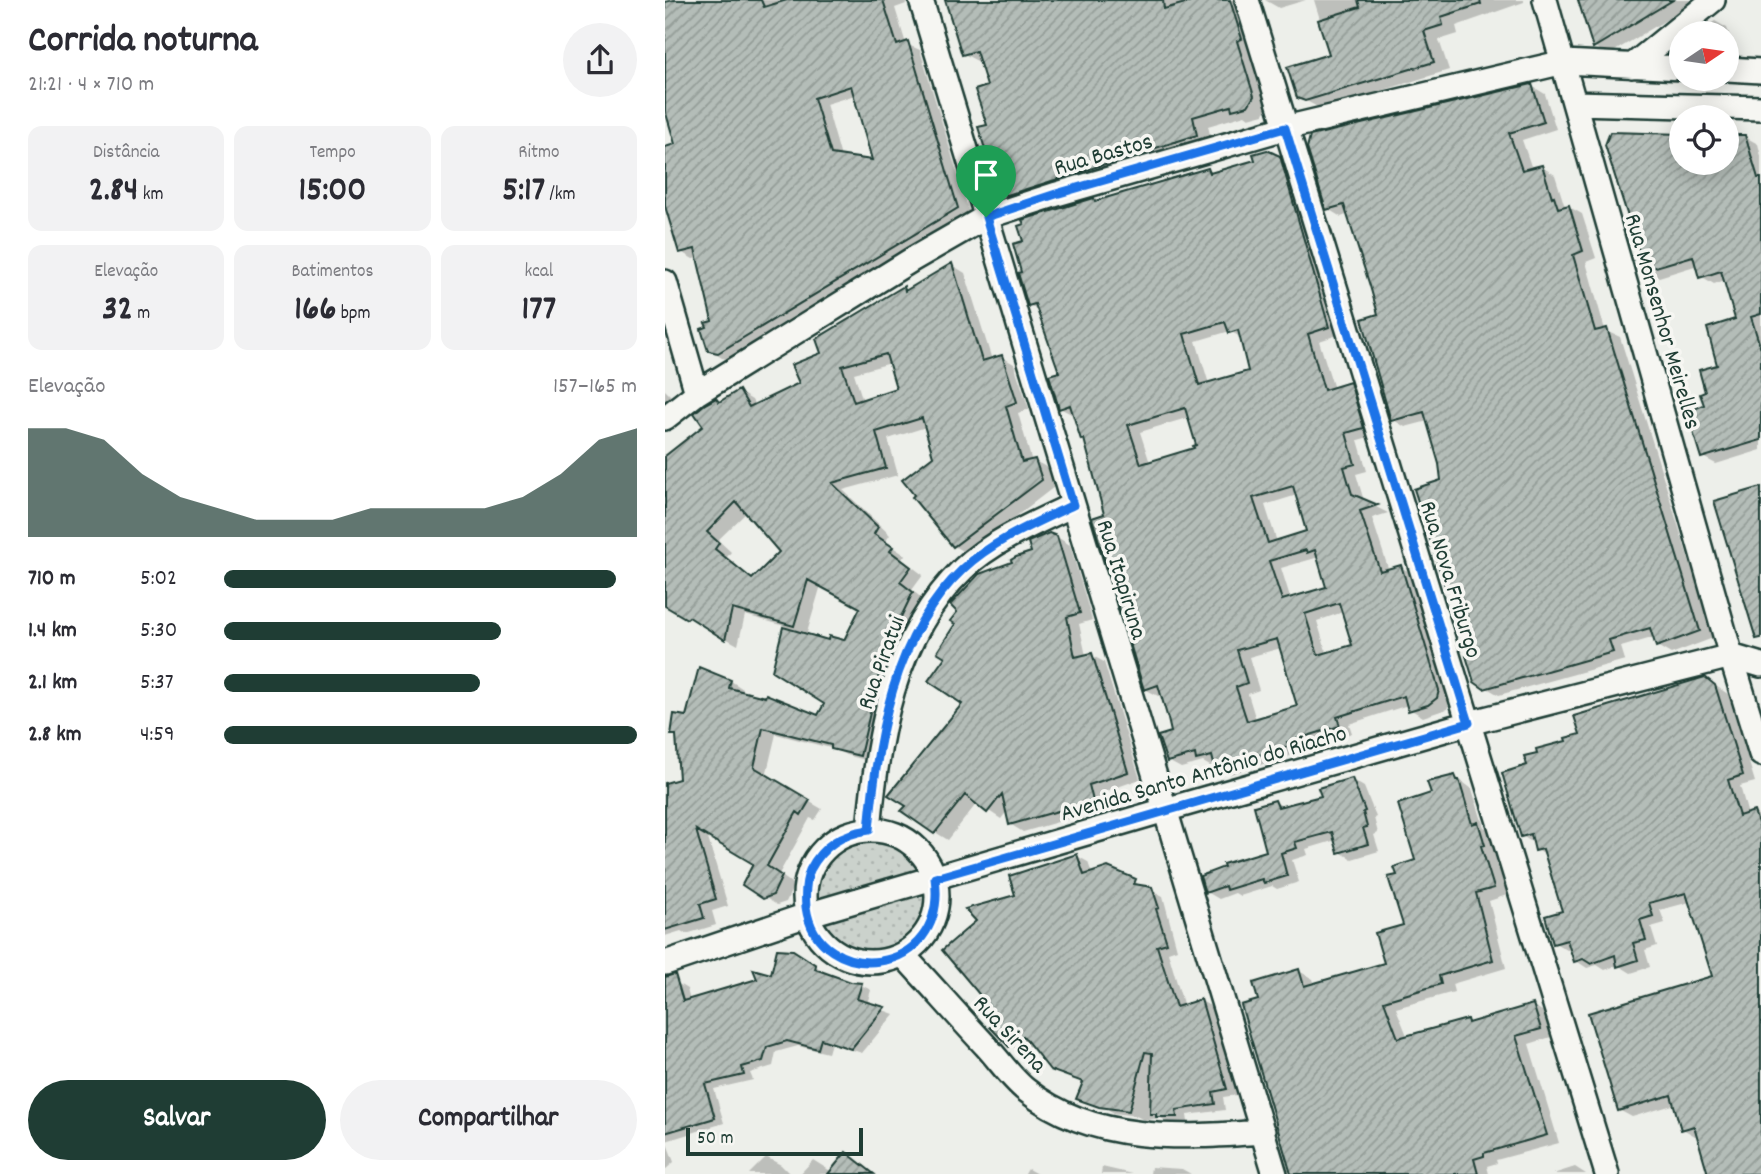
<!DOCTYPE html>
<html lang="pt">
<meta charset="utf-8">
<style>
:root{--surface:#fff;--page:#f2f2f3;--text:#2b2b33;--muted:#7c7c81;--accent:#1f3d34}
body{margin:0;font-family:Dekko,sans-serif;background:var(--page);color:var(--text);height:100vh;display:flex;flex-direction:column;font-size:26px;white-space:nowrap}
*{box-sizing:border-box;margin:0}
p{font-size:23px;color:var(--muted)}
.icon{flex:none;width:38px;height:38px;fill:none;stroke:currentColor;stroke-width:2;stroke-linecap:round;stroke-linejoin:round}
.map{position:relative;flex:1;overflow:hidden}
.side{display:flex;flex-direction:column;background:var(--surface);width:665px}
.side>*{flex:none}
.needle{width:46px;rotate:77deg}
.tools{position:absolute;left:1004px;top:21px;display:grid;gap:14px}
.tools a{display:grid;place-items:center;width:70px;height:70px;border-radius:50%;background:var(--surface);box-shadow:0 4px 18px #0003;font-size:35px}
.scale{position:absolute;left:21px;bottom:18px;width:177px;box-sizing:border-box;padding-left:7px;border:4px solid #1f3d34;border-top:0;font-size:19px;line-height:24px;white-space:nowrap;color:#1f3d34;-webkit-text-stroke:5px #f6f6f2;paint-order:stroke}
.pin{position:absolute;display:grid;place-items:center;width:60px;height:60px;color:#fff;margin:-72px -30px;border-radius:50% 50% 50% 0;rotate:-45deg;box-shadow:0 0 7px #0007}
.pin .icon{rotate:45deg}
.round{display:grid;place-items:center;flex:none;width:74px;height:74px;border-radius:37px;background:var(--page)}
.summary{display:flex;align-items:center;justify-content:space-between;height:119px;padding:0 28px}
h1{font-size:38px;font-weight:700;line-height:52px}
.stats{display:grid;grid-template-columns:repeat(3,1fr);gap:10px;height:119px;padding:7px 28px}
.stats div{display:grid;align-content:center;border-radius:14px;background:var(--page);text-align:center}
.stats b{font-size:35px;font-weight:700}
.stats small{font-size:19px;font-weight:400}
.stats p{font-size:19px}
.chart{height:196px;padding:14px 28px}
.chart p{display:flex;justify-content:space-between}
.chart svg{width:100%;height:126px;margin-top:7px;fill:var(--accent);opacity:.7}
.action{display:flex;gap:14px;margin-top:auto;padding:14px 28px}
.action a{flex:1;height:80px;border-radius:42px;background:var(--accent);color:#fff;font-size:28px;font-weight:700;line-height:80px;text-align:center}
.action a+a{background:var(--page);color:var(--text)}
ul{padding:0 28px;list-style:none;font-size:23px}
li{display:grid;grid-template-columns:112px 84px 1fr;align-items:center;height:52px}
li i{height:18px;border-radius:9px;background:var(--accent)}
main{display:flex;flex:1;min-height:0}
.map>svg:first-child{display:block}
.green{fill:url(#green-dots);stroke:#758880;stroke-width:2}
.shadow{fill:#0003;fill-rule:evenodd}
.building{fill:url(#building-hatch);stroke:#1f3d34;stroke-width:2;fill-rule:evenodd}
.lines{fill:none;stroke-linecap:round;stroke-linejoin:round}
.minor-casing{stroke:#1f3d34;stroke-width:28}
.minor{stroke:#f6f6f2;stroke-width:23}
.route-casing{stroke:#fff;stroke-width:14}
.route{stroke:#1a73e8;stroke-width:9}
.labels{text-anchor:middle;stroke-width:7;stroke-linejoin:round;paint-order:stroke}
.street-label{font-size:24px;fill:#1f3d34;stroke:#f6f6f2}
</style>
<main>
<section class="side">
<div class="summary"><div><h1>Corrida noturna</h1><p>21:21 · 4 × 710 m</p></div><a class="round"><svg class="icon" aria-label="share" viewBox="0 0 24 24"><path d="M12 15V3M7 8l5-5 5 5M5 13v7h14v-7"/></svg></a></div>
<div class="stats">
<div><p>Distância</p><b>2.84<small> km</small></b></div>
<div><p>Tempo</p><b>15:00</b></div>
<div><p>Ritmo</p><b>5:17<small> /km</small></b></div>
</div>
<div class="stats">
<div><p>Elevação</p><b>32<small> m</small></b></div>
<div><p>Batimentos</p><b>166<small> bpm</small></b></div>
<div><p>kcal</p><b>177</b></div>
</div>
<div class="chart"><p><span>Elevação</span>157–165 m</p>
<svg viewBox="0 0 160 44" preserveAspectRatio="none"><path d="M0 44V6L10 6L20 10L30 22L40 30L50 34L60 38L70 38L80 38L90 34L100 34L110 34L120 34L130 30L140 22L150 10L160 6V44z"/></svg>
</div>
<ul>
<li><b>710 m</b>5:02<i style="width:95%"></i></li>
<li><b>1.4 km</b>5:30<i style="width:67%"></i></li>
<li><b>2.1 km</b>5:37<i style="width:62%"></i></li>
<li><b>2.8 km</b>4:59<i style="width:100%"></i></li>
</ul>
<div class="action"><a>Salvar</a><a>Compartilhar</a></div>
</section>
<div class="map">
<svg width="1096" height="1174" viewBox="0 0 1096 1174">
<defs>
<pattern id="green-dots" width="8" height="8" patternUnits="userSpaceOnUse" patternTransform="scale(1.75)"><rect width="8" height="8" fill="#cbd2cc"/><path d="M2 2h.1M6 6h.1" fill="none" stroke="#aeb5b0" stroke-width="1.8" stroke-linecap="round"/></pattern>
<pattern id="building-hatch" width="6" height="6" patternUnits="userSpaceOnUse" patternTransform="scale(1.75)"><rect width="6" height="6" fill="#b4bdb8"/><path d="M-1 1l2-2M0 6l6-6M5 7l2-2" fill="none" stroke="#929b96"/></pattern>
</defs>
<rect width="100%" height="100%" fill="#edefea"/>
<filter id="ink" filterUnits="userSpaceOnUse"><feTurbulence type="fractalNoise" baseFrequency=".0143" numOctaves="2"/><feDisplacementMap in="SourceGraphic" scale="14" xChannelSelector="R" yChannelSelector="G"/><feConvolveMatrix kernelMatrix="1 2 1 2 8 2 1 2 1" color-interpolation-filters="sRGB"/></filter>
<g filter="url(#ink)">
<path class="green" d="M145 896a62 62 0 1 1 124 0a62 62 0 1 1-124 0Z"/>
<path class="shadow" d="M14 0H240L241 4 230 8 241 44 255 50 305 215 67 359 57 358 44 350 49 322 34 258 28 259 16 252 0 200V149L13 145 0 100V4ZM190 95 209 162 176 157 161 104Z
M282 0H587L604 105 599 114 584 118 580 115 543 126 547 143 346 199 330 190 324 88 316 63 299 54Z
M600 0H641L614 8Z
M649 0H859V2L791 26 793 34 774 40 784 70 657 109 633 97 666 55Z
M915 0H1034L943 55 930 47Z
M1050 21 1062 28 1072 56H1062V33H1032Z
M867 86 880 94 891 129 857 140 867 169 877 167 890 175 899 204 917 214 931 258 921 262 940 330 955 337 1048 638 1006 654 992 646 990 637 956 647 960 660 834 695 810 681 814 655 810 634 795 595 782 588 778 482 763 421 740 427 727 419 715 315 684 214 676 217 663 209Z
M1080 137 1093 144 1096 156V450L1051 464 1038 457 1042 394 1073 320 1060 280 1049 284 1036 276 1033 265 994 277 982 269 1017 163H1062Z
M615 158 628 166 676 334 654 341 669 389 684 384 697 392 711 435 693 440 702 471 691 474 699 501 723 513 707 518 724 571 736 567 749 575 786 698 782 709 758 717 745 709 743 705 684 724 687 733 634 749 635 753 565 774 551 765 545 766 538 762 516 768 503 761 508 733 498 695 493 696 480 689 441 515 421 441 417 439 408 415 395 408 396 373 373 310 364 305 358 273 360 242 429 200 434 202 543 170 550 174ZM565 331 577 338 585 372 544 384 531 341ZM525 417 533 446 531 449 485 463 475 432ZM632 495 643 533 612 542 600 505ZM654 557 663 589 626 600 616 568ZM678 612 689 646 662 654 652 621ZM616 648 635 707 591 720 583 694 594 690 584 657Z
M287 265 300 273 327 360 337 357 349 364 364 409 353 413 367 462 370 461 383 468 389 487 302 554 289 546 261 427 223 439 233 475 178 490 225 535 220 542 240 555 237 559 258 575 247 590 260 601 208 762 181 755 169 749 111 734 101 776 157 809 150 820 145 818 114 874 129 885 121 902 112 905 99 897 90 863 42 835 63 906 47 911 51 925 21 934 16 931 0 936V784L16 780 13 736 8 734 22 717 66 681 78 689 77 693 154 717 161 703 109 670 120 626 80 615 73 645 0 604V458L41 427 51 400 56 403 74 392 87 400 90 406 136 384 158 354 239 288 244 291ZM226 363 234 389 198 401 189 373ZM82 512 116 552 89 580 62 557 66 552 53 540ZM156 585 197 607 180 642H165L141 636Z
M0 390 9 399 0 406Z
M392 537 405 545 427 620 414 624 421 656 426 655 439 662 475 779 436 793 441 808 358 832 345 824 342 811 336 819 312 803 283 840 270 832 299 704 349 564Z
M1040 679 1063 694 1090 782 1075 786 1083 815 1089 813 1096 817V1174H1029L1044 1170 1034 1135 1030 1136 1018 1129 1011 1104 967 1117 954 1110 1049 977 1025 902 995 910 1000 923 986 927 992 946 980 950 985 967 966 973 953 965 940 970 932 965 922 968 910 960 907 949 902 950 890 943 900 912 882 856 872 850 870 844 857 836 864 767 903 742Z
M790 776 807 789 819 827 827 831 833 852 829 853 842 895 824 901 841 968 787 984 789 992 731 1008 743 1038 801 1021 806 1024 868 1006 881 1013 889 1036 864 1044 894 1143 831 1160 832 1163 822 1166 824 1174H629L595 1001 634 971 648 979 650 985 721 964 740 926 734 876 753 861 769 795Z
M687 780 699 787 711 817 709 818 713 833 709 835 714 851 687 859 675 852 671 840 641 849 643 855 627 860 634 882 612 889 607 886 575 896 570 893 554 899 542 892 604 852 610 802 619 807 658 797Z
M412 856 423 862 427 874 443 869 498 896 512 949 503 952 519 1007 536 1001 547 1007 572 1095 558 1097 560 1110 522 1115 523 1122 504 1123 496 1118 479 1120 471 1116 449 1113 439 1107 419 1083 386 1069 367 1044 357 1052 345 1045 338 1019 352 896Z
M128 952 160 972V974L185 984 196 985 206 990 202 1004 229 1014 197 1053 166 1043 163 1053 133 1046 111 1052 108 1066 85 1073 88 1080 49 1089 59 1123 1 1141 9 1162 0 1170V987L12 983 22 989 25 1001 107 976Z
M182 1154 210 1174H135L148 1160 167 1172Z
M101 1157 116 1165 125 1174H84Z
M437 1167 467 1174H436Z
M486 1167 517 1169 526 1174H485Z
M910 1167 921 1174H888Z
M363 1169 372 1174H360Z"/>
<path class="building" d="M8 0H96L99 7 122 0H218L232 45 243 41 293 208 53 353 43 351 36 329 42 327 40 323 47 321 30 249 14 253 0 206V147L10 144 0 110V2ZM186 86 194 114 207 160 166 154 149 98Z
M280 0H498L499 9 531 0H565L577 39 572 41 589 96 583 106 567 110 566 106 528 117 532 135 342 195 333 193 328 191 323 175 328 174 313 127 322 125 310 90 322 86 311 51 297 55Z
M693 0H815L816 4 776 17 778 25 759 31 769 62 640 101 632 98 622 67 664 54 653 20 695 7Z
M913 0H1008L928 48Z
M867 84 879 122 844 133 857 170 877 165 887 197 889 196 893 208 904 205 918 251 908 255 930 331 942 328 1035 631 991 647 985 628 944 640 948 652 819 689 809 682 801 656 812 653 808 634 792 585 781 589 749 489 776 480 774 464 759 412 726 421 697 319 713 314 705 286 679 205 661 210 642 148 645 136Z
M945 132 1017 134V163H1062V135H1080L1093 178H1096V314L1086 317 1096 349V440L1036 458 1022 412 1039 405 1035 394 1040 392 1034 370 1052 365 1042 328 1070 319 1056 271 1034 278 1028 256 980 270 940 145Z
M602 150 615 156 664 327 643 334 659 390 685 382 699 428 681 433 690 464 679 467 687 494 713 505 695 511 715 571 736 565 774 690 772 698 763 705 743 711 739 696 672 717 675 726 622 742 624 746 550 768 547 756 531 760 530 754 502 762 493 736 506 732 503 719 493 685 479 690 427 518 439 514 419 439 416 440 405 405 394 409 384 375 394 372 370 304 363 306 353 273 356 272 348 244 358 241 353 226 359 224 357 220 429 198 430 201 543 168 545 173 590 160 588 154ZM560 322 564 333 573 330 583 371 534 385 519 334ZM520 408 531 445 528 446 529 448 476 464 463 425ZM628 486 641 531 603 543 588 498ZM641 550 642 553 650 550 661 587 617 600 604 561ZM674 603 687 645 653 655 640 614ZM612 639 632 706 582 721 571 687 582 683 572 650Z
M287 263 317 361 337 355 352 402 341 406 357 462 370 459 377 480 288 547 247 497 249 495 237 480 268 456 257 418 211 432 221 468 167 483 213 527 209 534 228 547 225 551 246 567 235 582 248 592 219 652 195 756 166 749V745L98 728 89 767 145 800 136 815 132 812 102 866 117 876 108 895 98 899 77 885 88 864 31 830 51 899 35 904 39 918 0 930V783L14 779 11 735H6L9 714 21 716 34 667 66 680 64 688 100 697 101 694 153 715 159 704 107 671 118 627 163 640 164 636 179 640 195 608 143 580 129 626 67 609 60 640 24 617 22 619 0 606V456L38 426 29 413 40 404 51 398 54 402 74 390 84 407 134 383 126 365 156 353 151 339 239 286 240 291ZM221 354 231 388 189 402 177 366ZM71 502 114 552 87 579 50 549 54 543 42 532Z
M1096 487V638L1091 639 1049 501Z
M384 533 392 536 415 613 402 617 410 657 427 653 463 772 424 785 428 801 344 825 337 794 322 813 300 795 269 834 236 811 241 806 223 795 297 704 263 681 280 657 272 652 290 624 285 621 292 612 285 605 314 574 347 562 346 560 351 557 366 552 363 542Z
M1040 677 1050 685 1078 775 1063 780 1074 816 1089 811 1096 832V1174H1043L1029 1126 1016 1130 1006 1095 953 1111 923 1013 1047 976 1021 893 984 903 988 916 975 920 981 940 968 943 973 960 952 967 950 955 926 964 918 959 909 962 902 940 888 944 880 916 897 911 878 849 870 851 866 834 856 837 837 773 862 765 859 756 872 753 871 749 901 741 900 738 915 734 909 716Z
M790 775 792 780H794L807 824 813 822 820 845 816 846 829 888 811 893 828 960 774 976 776 984 719 1001 733 1038 802 1019 803 1023 868 1004 876 1029 851 1036 882 1135 819 1153V1156L809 1159 813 1174H626L576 1005 593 1000 588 983 634 969 639 986 719 963 710 933 738 925 723 877 732 875 729 867 750 860 733 804 766 793 762 782Z
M687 778 700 811 698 812 702 827 698 828 703 844 673 853 667 832 630 842 632 848 616 853 622 876 599 883 597 879 561 890 560 886 540 893 535 876 559 867 558 864 601 851 589 806 610 800 613 807 656 796 653 788Z
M412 854 419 875 443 867 471 879 469 884 487 887 494 908 491 909 502 943 492 946 511 1007 536 999 562 1089 548 1092 550 1104 511 1110 512 1117H491V1114H485L487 1053 480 1052 464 1111 434 1107 411 1099 418 1082 385 1070 358 1036 344 1047 325 1027 335 1019 277 950 311 921 300 909 350 895 344 876Z
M112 949 128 950 151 965 150 969 186 982 197 983 192 999 220 1007 186 1049 156 1039 153 1049 122 1041 102 1047 98 1061 77 1067 79 1075 40 1084 50 1118 0 1133V977L10 974 18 1001 92 979 88 969 106 974Z
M181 1152 209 1174H163Z"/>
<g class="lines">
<defs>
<path id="minor" d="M256 0 610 1174
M582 0 942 1174
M880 0 1066 656 1096 754
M967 66 1048 0
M1062 69 1096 71
M910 103 1096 108
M0 282 32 393
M0 418 32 393 248 259 321 217 392 194 620 128 899 62 1017 68
M140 896a66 66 0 1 1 132 0a66 66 0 1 1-132 0Z
M204 830C212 738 228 636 298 569 327 541 372 522 408 505
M238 955C266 985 293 1016 321 1046 334 1060 346 1078 361 1090 429 1144 516 1138 598 1132
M0 963 142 915 500 810 804 723 1066 656 1096 665"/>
</defs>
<use href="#minor" class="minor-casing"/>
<use href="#minor" class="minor"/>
</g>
</g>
<g class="lines" filter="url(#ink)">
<defs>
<path id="route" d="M620 128 804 723 270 878C284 979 152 989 141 907 140 895 140 882 145 870 158 845 177 834 204 830 212 738 228 635 298 569 327 541 372 522 408 505L321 217 391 194Z"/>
</defs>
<use href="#route" class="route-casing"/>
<use href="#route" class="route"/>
</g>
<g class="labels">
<g class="street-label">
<text transform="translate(438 153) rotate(-16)" y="8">Rua Bastos</text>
<text transform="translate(999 321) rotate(74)" y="8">Rua Monsenhor Meirelles</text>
<text transform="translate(458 579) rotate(73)" y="8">Rua Itapiruna</text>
<text transform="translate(787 579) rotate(73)" y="8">Rua Nova Friburgo</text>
<text transform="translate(215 662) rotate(-70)" y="8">Rua Piratui</text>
<text transform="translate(538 772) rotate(-16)" y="8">Avenida Santo Antônio do Riacho</text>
<text transform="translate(346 1033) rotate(47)" y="8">Rua Sirena</text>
</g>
</g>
</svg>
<div class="tools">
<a><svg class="needle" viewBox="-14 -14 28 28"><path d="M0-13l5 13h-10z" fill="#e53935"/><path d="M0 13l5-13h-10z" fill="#7c7c81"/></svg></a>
<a><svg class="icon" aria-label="locate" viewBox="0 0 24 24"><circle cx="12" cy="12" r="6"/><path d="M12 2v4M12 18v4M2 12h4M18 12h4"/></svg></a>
</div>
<div class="scale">50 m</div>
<div class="pin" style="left:321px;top:217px;background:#1e9e55"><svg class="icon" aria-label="arrive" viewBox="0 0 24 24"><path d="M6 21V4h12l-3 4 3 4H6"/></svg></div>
</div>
</main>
